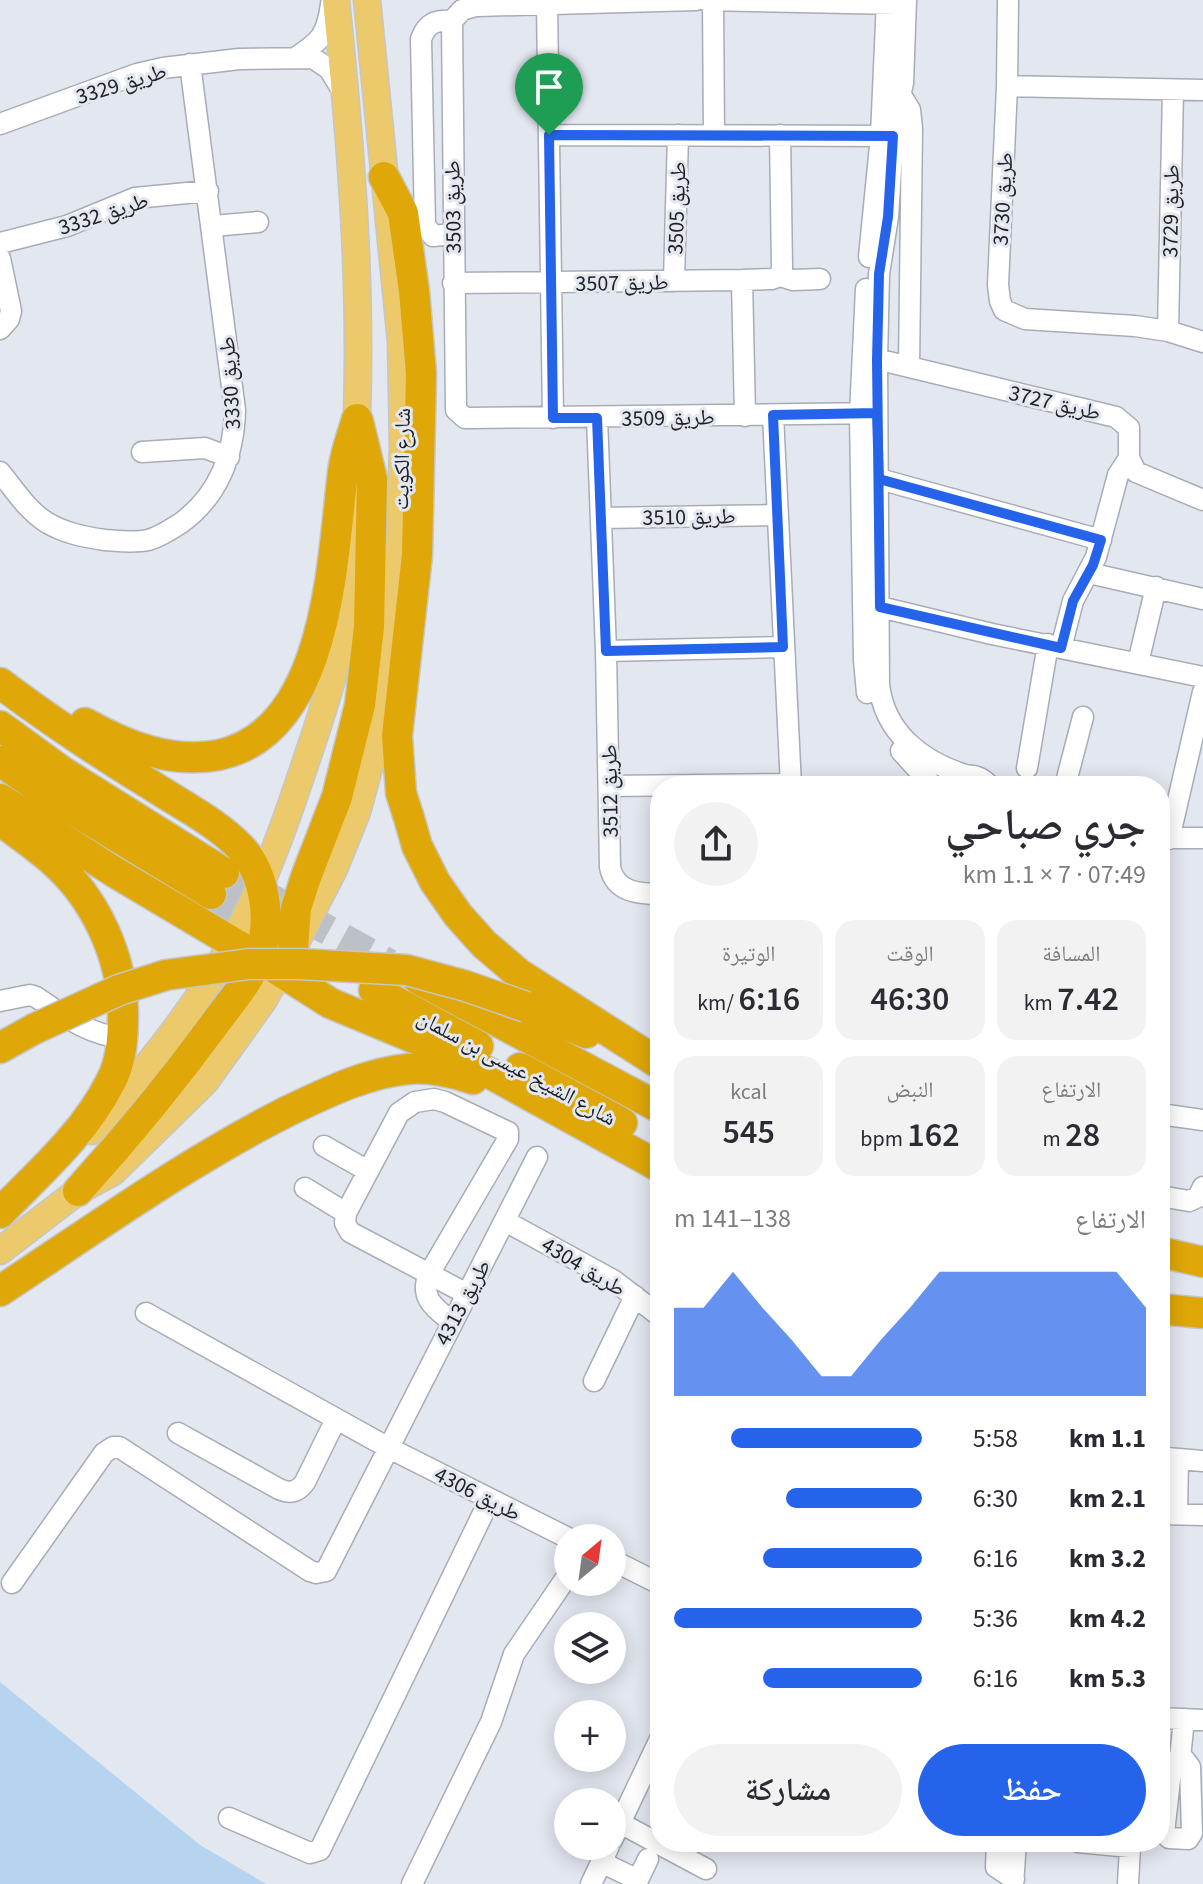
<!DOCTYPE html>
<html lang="ar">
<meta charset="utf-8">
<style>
:root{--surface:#fff;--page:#f2f2f3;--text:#2b2b33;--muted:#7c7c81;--accent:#2563eb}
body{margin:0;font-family:"Source Sans 3","Noto Naskh Arabic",sans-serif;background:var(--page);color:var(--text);direction:rtl;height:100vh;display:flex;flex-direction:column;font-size:30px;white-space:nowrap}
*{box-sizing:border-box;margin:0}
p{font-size:26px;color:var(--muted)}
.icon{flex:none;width:44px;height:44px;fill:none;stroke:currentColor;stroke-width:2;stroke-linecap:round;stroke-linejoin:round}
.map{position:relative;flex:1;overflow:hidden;direction:ltr}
.details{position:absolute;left:650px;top:776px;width:520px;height:1076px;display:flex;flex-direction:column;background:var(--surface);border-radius:32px;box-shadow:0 4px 20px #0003;direction:rtl}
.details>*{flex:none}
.needle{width:52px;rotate:29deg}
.buttons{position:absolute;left:554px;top:1524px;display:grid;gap:16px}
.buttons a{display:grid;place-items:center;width:72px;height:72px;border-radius:50%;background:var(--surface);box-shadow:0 4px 20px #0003;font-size:40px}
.pin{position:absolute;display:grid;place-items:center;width:68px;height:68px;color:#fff;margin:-82px -34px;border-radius:50% 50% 50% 0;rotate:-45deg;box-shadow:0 0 8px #0007}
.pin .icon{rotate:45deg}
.round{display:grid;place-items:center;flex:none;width:84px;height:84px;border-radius:42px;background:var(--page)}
.summary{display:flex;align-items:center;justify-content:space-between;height:136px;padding:0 24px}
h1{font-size:44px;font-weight:600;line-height:60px}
.metrics{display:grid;grid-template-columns:repeat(3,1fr);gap:12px;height:136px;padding:8px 24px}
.metrics div{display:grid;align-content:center;border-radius:20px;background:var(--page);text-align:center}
.metrics b{font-size:34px;font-weight:600}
.metrics small{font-size:22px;font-weight:400}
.metrics p{font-size:22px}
.chart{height:224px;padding:16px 24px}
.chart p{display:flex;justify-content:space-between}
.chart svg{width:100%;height:144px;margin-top:8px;fill:var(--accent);opacity:.7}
.action{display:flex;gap:16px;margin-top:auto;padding:16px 24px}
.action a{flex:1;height:92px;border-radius:48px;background:var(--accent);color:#fff;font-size:32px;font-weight:600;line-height:92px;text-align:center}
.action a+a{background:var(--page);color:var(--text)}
ul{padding:0 24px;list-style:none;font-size:26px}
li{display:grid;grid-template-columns:128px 96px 1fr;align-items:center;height:60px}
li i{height:20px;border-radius:10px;background:var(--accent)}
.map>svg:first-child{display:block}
.water{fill:#b6d3f0}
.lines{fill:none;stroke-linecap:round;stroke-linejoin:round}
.highway-tunnel{stroke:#bcc0c7;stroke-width:30;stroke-dasharray:30 15;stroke-linecap:butt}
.minor-casing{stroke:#a8acb5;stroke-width:23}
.major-casing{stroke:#c5c6c6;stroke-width:29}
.highway-casing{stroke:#c5c6c6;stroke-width:33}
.minor{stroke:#fff;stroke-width:20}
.major{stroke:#ecca6b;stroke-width:26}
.highway{stroke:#dfa708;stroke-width:30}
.highway-bridge-casing{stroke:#c5c6c6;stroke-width:33;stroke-linecap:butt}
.highway-bridge{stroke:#dfa708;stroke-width:30}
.route-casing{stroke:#fff;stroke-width:16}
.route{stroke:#2563eb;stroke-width:10}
.labels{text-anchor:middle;stroke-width:6;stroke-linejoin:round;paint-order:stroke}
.street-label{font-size:22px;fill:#202225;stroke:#e3e7f0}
</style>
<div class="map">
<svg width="1203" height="1884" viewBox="0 0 1203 1884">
<rect width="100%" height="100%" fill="#e3e7f0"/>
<path class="water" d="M0 1682 200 1845 266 1884H0Z"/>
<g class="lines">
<path class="highway-tunnel" d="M224 873 389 964
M211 894 268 927"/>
<defs>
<path id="minor" d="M696 0 476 6 462 10 452 21 456 410 465 418H470L877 413
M705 0 897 4
M713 0 714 135
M906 0 903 83 894 122 888 217 879 274 877 360 879 684C884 732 921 761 965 775
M1008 0 1007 86 998 285 1000 301 1004 310 1025 319 1135 326 1168 331 1203 342
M547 4 553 418
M452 21C435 20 427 23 421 39L425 225 433 236 452 234
M295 58C321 41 327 35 331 4
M1007 86 1203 90
M901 95 910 110 912 128 909 367
M0 124 137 74 163 68 239 59 313 58 329 69 342 90
M549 135 893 136
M213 226 258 222
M0 243 67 226 135 198 208 191
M869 257 881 136 887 0
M0 258 11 311 9 319 0 329
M780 276 782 268 780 135
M742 280 745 416
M674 281 678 135
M453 283 742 280 772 279 780 276 793 280 820 279
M866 289 860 414 864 660 867 693
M1168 331 1173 91
M868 357 1116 417 1129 428V458L1136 472 1203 500
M773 415 791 786
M597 418 606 651 610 867C615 892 638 894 660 894
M142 452 205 448 229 457
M0 472C14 489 27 510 46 522 64 533 84 537 105 540 119 541 134 543 148 540 160 537 171 529 181 523 218 496 234 455 235 410L190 64
M879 479 1101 540
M601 518 778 515
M1089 573 1203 599
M880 607 992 634 1203 677
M1061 648 1073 601 1096 557 1118 475 1129 458
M606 651 783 647
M1138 663 1156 587
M901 751 933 786
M1027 768 1048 644
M609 786 791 784
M947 786C961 772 977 772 990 786
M1065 786 1083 717
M1160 838H1203
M1169 839 1203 692
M0 1001 30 995 36 997C64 1016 87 1034 122 1038
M1160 1114 1203 1120
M324 1146 368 1171
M305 1188 346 1213
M1160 1196 1189 1201 1198 1197 1203 1187
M505 1221 613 1280 660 1316
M146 1313 387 1447 568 1538
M452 1322C435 1308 419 1298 429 1274L508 1139V1132L445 1102 434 1099 415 1102 399 1113 346 1213 345 1223 350 1232 467 1294
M594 1381 635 1296
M178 1433 279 1489C290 1494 298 1492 305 1482L336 1419
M1161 1458 1160 1514 1203 1515
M1167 1458 1203 1461
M1177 1514 1178 1459
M612 1560 660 1584
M12 1583 104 1453 113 1447H119L310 1571 316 1573 326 1571 537 1157
M1160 1718 1203 1720
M1180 1758 1184 1759 1190 1767 1192 1833 1188 1839 1169 1838 1164 1833 1171 1770 1175 1760 1180 1758 1184 1719
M229 1818 310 1853 320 1850 490 1499
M620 1823 706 1869
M612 1840 660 1739
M997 1842 996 1867 1014 1879
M1078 1842 1130 1847 1135 1842
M601 1862 638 1880
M412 1884 491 1722 514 1654 568 1575
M591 1884 609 1846
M636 1884 648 1859
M1013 1884 1016 1842
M1128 1884 1130 1847"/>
<path id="major" d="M336 0C351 146 363 292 356 439
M92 1131C143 1072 195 1010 233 941 262 888 283 830 302 773 323 712 344 650 349 585 352 555 352 524 354 494
M0 1251 78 1191 113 1172 205 1082 263 1001 293 948 334 869 357 812 378 735 392 645 399 554 403 448 401 341 367 0"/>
<path id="highway" d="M384 177 403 213 414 291 421 373 417 555 397 736 401 793 409 818 417 846 435 882 458 915 484 944 519 974 660 1064
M0 683C49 720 99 753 151 785 180 804 216 822 240 847 266 874 272 922 259 956 250 980 231 1002 216 1022 173 1081 127 1137 78 1191
M85 723C126 746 171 764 219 755 329 731 332 561 343 472 345 454 352 436 357 419
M0 726 63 772 224 873
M0 761 47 794 211 894
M0 799 116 873 259 958 330 1003 462 1058 660 1167
M418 979 660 1108
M301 983 293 948 296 908 306 877 337 797 360 705 369 627 372 479 358 421
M374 990 478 1046
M526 1007 586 1033
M0 1048 34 1029
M520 1068 622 1123
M0 1213C39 1173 84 1134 110 1083 122 1062 123 1036 123 1012 122 956 95 898 53 861 38 848 21 836 5 824
M1160 1252 1203 1262
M0 1291C94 1229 187 1162 288 1111 326 1093 366 1073 408 1069 430 1067 452 1072 473 1079
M1160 1309 1203 1313"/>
</defs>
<use href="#minor" class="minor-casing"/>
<use href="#major" class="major-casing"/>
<use href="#highway" class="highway-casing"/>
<use href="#minor" class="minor"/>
<use href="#major" class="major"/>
<use href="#highway" class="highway"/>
<defs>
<path id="highway-bridge" d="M34 1029 119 990 166 975 249 964H300L407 970 466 986 526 1007"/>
</defs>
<use href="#highway-bridge" class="highway-bridge-casing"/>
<use href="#highway-bridge" class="highway-bridge"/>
</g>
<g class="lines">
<defs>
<path id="route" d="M549 135 553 418H597L606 651 783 647 773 415 877 413 879 479 1101 540 1093 565 1073 601 1061 648 880 607 877 360 879 274 888 217 893 136 549 135"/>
</defs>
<use href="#route" class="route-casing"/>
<use href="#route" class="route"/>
</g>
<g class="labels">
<g class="street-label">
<text transform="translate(121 83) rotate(-17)" y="8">طريق 3329</text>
<text transform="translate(1002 199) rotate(-87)" y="8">طريق 3730</text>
<text transform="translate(452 207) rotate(-91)" y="8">طريق 3503</text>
<text transform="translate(676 208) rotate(-88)" y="8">طريق 3505</text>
<text transform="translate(1170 211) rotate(-89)" y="8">طريق 3729</text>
<text transform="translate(103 213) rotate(-18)" y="8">طريق 3332</text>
<text transform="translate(622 282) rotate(-1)" y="8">طريق 3507</text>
<text transform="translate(229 383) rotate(-94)" y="8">طريق 3330</text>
<text transform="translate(1055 402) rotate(13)" y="8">طريق 3727</text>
<text transform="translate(668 417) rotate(-1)" y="8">طريق 3509</text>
<text transform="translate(401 459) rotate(-89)" y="8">شارع الكويت</text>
<text transform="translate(689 516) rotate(-1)" y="8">طريق 3510</text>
<text transform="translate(609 791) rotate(-91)" y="8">طريق 3512</text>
<text transform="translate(517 1067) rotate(28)" y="8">شارع الشيخ عيسى بن سلمان</text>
<text transform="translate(584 1266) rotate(31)" y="8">طريق 4304</text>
<text transform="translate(462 1302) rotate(-62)" y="8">طريق 4313</text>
<text transform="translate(478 1493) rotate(27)" y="8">طريق 4306</text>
</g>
</g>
</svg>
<div class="buttons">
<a><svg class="needle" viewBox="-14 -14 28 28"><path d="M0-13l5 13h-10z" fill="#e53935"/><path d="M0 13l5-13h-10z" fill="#7c7c81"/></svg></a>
<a><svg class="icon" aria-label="layers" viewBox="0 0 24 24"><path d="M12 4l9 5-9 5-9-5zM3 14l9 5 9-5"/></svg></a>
<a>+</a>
<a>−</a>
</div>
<div class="pin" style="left:549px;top:135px;background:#1e9e55"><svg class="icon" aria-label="arrive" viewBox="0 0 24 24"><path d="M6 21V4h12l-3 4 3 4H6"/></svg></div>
<section class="details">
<div class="summary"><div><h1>جري صباحي</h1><p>07:49 · 7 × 1.1 km</p></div><a class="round"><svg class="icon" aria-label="share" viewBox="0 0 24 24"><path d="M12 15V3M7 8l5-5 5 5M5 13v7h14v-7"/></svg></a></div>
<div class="metrics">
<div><p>المسافة</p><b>7.42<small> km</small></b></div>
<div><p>الوقت</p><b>46:30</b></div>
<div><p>الوتيرة</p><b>6:16<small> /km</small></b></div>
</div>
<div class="metrics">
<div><p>الارتفاع</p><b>28<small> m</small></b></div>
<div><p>النبض</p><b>162<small> bpm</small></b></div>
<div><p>kcal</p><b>545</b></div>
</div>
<div class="chart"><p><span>الارتفاع</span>138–141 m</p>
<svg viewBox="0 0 160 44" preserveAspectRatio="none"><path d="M0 44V17L10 17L20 6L30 17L40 27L50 38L60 38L70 27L80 17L90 6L100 6L110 6L120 6L130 6L140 6L150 6L160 17V44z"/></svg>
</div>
<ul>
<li><b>1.1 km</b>5:58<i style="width:77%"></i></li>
<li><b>2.1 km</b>6:30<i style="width:55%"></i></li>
<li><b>3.2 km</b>6:16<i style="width:64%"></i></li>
<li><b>4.2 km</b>5:36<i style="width:100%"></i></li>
<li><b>5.3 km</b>6:16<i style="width:64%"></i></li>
</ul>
<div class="action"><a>حفظ</a><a>مشاركة</a></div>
</section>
</div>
